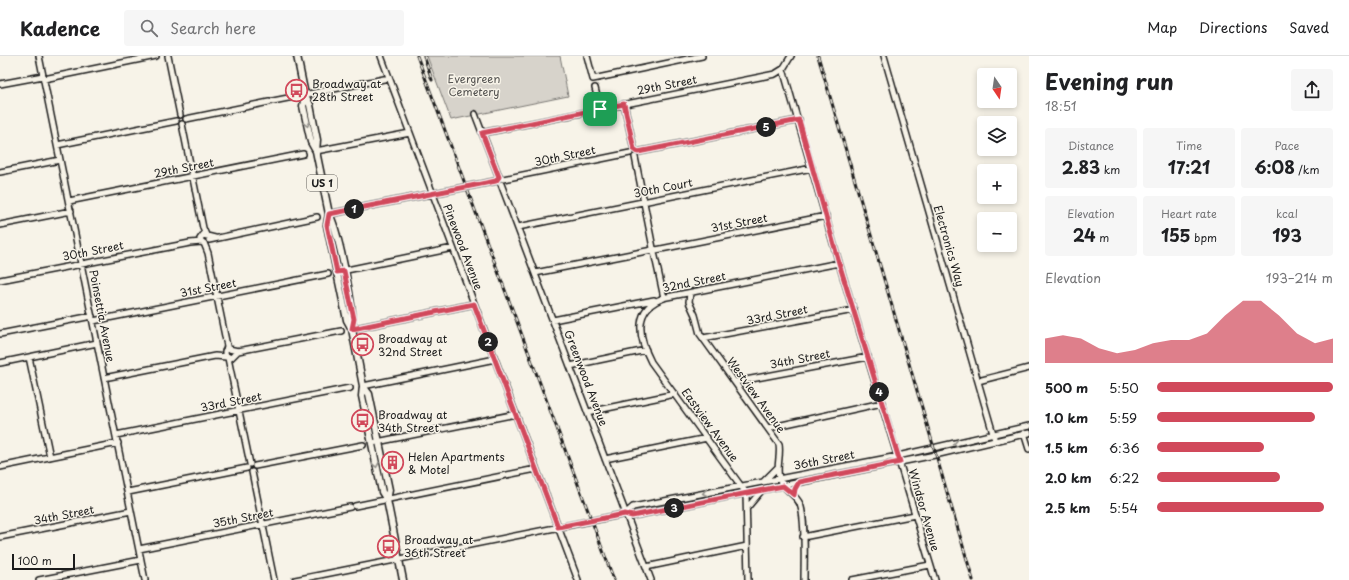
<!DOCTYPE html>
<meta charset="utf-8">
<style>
:root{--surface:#fff;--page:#f6f6f6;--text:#202124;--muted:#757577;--line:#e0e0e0;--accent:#d1495b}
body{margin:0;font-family:"Playpen Sans",sans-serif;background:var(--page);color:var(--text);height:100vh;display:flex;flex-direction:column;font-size:15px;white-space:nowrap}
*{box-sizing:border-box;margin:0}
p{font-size:13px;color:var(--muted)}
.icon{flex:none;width:22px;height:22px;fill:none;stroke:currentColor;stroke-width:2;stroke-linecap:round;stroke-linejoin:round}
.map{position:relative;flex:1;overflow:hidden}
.drawer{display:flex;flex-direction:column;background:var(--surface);width:320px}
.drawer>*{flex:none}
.needle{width:26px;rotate:167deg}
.fabs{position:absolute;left:977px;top:12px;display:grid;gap:8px}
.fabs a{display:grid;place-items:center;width:40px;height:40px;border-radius:4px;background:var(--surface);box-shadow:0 2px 6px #0003;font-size:20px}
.scale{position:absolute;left:12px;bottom:10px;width:63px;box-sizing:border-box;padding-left:4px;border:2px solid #1c1c1c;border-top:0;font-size:11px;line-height:14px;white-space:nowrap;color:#1c1c1c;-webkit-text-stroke:3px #f7f3e8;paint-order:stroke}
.pin{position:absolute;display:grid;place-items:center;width:34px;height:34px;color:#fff;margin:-17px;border-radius:8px;box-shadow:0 2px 6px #0006}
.km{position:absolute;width:20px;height:20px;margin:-10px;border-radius:50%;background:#222;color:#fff;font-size:11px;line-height:20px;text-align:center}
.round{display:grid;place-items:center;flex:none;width:42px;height:42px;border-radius:4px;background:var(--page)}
.summary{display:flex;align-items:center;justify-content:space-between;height:68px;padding:0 16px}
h1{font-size:22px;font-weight:700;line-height:30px}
.stats{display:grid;grid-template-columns:repeat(3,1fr);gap:6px;height:68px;padding:4px 16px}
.stats div{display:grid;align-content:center;border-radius:4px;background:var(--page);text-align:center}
.stats b{font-size:17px;font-weight:700}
.stats small{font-size:11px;font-weight:400}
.stats p{font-size:11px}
.chart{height:112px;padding:8px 16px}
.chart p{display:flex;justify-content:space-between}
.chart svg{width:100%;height:72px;margin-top:4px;fill:var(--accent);opacity:.7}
ul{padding:0 16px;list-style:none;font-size:13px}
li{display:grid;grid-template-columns:64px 48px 1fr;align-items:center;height:30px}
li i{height:10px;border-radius:5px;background:var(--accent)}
header{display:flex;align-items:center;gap:24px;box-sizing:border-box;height:56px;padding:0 20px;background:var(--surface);border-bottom:1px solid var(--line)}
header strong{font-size:19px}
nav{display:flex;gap:22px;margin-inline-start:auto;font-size:14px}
.search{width:280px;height:36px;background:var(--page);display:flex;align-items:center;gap:10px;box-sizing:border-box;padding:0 14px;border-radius:4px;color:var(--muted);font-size:15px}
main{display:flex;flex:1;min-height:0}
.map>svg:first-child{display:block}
.green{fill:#d7d3cb;stroke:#7a7874}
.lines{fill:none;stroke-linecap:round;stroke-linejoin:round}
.minor-casing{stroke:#1c1c1c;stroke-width:8}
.major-casing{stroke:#1c1c1c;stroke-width:9}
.minor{stroke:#f7f3e8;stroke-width:5}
.major{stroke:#f7f3e8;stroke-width:6}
.rail-casing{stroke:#1c1c1c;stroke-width:3}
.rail{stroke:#f7f3e8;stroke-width:1.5;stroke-dasharray:4.5;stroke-linecap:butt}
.oneway{stroke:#94928c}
.route-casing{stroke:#fff;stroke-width:8}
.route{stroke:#d1495b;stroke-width:5}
.labels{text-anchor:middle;stroke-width:3;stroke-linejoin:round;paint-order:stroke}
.shield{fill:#f7f3e8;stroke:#5e5c59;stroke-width:1}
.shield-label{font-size:10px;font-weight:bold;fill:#1c1c1c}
.park-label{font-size:11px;fill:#545351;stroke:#f7f3e8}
.poi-label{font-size:11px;fill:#1c1c1c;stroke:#f7f3e8;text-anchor:start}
.street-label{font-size:11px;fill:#1c1c1c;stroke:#f7f3e8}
</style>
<header>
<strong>Kadence</strong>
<div class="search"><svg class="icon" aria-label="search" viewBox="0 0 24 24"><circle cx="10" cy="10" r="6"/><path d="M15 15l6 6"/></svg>Search here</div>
<nav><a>Map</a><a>Directions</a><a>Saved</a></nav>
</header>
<main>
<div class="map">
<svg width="1029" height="524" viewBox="0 0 1029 524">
<rect width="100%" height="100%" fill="#f7f3e8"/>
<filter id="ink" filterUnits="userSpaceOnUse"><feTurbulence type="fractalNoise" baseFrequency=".025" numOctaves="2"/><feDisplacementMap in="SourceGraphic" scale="8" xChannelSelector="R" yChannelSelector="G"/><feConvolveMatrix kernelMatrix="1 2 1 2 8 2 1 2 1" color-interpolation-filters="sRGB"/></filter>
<g filter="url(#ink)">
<path class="green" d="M427 0H560L568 40 451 64Z"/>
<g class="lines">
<defs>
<path id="minor" d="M39 0 145 524
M168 0 180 59
M381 0 578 524
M587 0 593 23 702 0
M791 0 783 13 839 207 935 524
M884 0 994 381
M44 23 156 0
M0 28 43 20
M595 32 600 53
M273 45 389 22
M624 48 634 93
M475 58 499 121
M186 63 269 46
M182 68 203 172 206 179
M482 77 775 18 783 13
M57 89 176 65
M316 95 410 77
M638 96 799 64
M635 101 653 192
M0 116 60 104
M503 123 630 97
M501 128 651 524
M69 145 303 98
M329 158 496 125
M0 169 71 155
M518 171 812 112
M209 184 317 161
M203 187 200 183 203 179 215 182
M204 187 208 197 227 290 226 294
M656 194 826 160
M654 196 664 242
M337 216 453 192
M535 217 652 194 653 192 656 194 653 196 652 194
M0 224 190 187 202 186
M690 237 689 246 695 259 700 278 779 388C781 400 776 411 779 422 782 433 795 437 800 448 806 463 804 506 804 524
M662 242 839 207
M664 242C633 252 638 281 651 306L746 437 748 524
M553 264 654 244
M93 265 328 218
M352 273 474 248
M0 278 92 260
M703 282 854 254
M238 295 231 302 225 299V295L229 293 238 295 341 275
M29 301 50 401
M228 302 250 408
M0 307 97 287
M570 310 646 294
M104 322 215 300 226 301
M978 325 1029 312
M735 326 868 301
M363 330 495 303
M588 356 675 338
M768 372 882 347
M1024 377 1029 393
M116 379 350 332
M372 387 516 358
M605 403 707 382
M255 410 363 389
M0 411 118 387
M252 416 274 524
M764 425 778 411
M128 436 247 412
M355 450 536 413
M747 452 762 434
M625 458 632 460 935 399 1029 377
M0 481 131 455
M803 481 915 459
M139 493 350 451
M646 511 747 490
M39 524 141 504
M295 524 625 458 633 451 898 400 1029 370
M852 524 930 509"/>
<path id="major" d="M297 0 305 39 303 50 311 86 316 95
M305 39 310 49 317 84 316 95 329 158C338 174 355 255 352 273
M329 158 327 169 347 264 352 273 363 330 362 340 382 436 387 444 403 524
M363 330 369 338 389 434 387 444"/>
</defs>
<use href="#minor" class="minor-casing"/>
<use href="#major" class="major-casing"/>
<use href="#minor" class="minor"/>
<use href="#major" class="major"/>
<defs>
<path id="rail" d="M417 0 614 524
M424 0 432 24
M818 0 973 524"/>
</defs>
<use href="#rail" class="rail-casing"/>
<use href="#rail" class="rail"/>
</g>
<defs><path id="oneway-chevron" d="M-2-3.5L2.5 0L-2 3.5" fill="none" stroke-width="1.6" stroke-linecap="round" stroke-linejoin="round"/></defs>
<g class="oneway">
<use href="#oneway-chevron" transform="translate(307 68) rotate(78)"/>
<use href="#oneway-chevron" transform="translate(956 388) rotate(168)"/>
<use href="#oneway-chevron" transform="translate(376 409) rotate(79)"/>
<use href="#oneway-chevron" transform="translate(705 437) rotate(169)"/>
</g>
</g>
<g class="lines" filter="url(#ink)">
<defs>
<path id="route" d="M624 48 634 93 638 96 799 64 839 207 900 406 799 426 795 433 794 439 783 430 632 460 625 458 558 471 474 248 352 273 354 263 344 215 337 216 327 169 329 158 496 125 499 121 482 77Z"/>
</defs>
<use href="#route" class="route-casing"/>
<use href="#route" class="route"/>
</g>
<defs>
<symbol id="bus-ring" viewBox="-11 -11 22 22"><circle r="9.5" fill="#f7f3e8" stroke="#d1495b" stroke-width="1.5"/><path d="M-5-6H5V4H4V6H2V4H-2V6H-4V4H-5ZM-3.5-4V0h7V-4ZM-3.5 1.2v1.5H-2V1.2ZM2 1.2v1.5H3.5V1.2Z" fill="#d1495b"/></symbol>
<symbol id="building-ring" viewBox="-11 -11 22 22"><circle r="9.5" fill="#f7f3e8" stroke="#d1495b" stroke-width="1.5"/><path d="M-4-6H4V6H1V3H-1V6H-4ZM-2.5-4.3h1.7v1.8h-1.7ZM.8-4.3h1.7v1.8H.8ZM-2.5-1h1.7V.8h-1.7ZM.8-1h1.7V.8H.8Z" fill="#d1495b"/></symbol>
</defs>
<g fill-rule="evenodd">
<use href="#bus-ring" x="284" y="22" width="25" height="25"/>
<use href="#bus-ring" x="350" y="276" width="25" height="25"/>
<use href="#bus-ring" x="350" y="352" width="25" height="25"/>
<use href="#building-ring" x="380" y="394" width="25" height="25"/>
<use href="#bus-ring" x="376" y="478" width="25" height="25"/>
</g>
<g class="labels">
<rect class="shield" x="307" y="119" width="30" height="16" rx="3"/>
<g class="shield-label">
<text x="322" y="131">US 1</text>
</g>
<g class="park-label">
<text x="474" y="27">Evergreen<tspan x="474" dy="13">Cemetery</tspan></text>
</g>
<g class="poi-label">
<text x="312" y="32">Broadway at<tspan x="312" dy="13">28th Street</tspan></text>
<text x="378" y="287">Broadway at<tspan x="378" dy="13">32nd Street</tspan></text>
<text x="378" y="363">Broadway at<tspan x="378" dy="13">34th Street</tspan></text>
<text x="408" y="405">Helen Apartments<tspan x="408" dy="13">&amp; Motel</tspan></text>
<text x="404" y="488">Broadway at<tspan x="404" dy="13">36th Street</tspan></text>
</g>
<g class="street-label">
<text transform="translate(667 29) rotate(-11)" y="4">29th Street</text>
<text transform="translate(565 100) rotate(-12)" y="4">30th Street</text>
<text transform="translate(184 112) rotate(-11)" y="4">29th Street</text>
<text transform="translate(663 132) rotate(-11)" y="4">30th Court</text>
<text transform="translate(739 167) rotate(-11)" y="4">31st Street</text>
<text transform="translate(949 190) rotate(74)" y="4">Electronics Way</text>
<text transform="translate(463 191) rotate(69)" y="4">Pinewood Avenue</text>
<text transform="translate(93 195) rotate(-11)" y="4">30th Street</text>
<text transform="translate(694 226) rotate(-11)" y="4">32nd Street</text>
<text transform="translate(208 232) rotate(-11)" y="4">31st Street</text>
<text transform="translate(777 259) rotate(-11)" y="4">33rd Street</text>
<text transform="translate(102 260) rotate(79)" y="4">Poinsettia Avenue</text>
<text transform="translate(800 303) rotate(-11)" y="4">34th Street</text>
<text transform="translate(586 322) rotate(69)" y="4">Greenwood Avenue</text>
<text transform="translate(756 339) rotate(54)" y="4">Westview Avenue</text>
<text transform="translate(231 346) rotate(-11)" y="4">33rd Street</text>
<text transform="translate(710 369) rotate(54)" y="4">Eastview Avenue</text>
<text transform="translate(824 404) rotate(-11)" y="4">36th Street</text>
<text transform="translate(924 454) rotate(74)" y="4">Windsor Avenue</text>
<text transform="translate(64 459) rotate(-11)" y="4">34th Street</text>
<text transform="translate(243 462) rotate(-11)" y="4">35th Street</text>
</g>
</g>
</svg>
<div class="fabs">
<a><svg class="needle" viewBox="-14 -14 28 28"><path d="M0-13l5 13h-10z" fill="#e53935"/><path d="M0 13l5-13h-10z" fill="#757577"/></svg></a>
<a><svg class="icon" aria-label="layers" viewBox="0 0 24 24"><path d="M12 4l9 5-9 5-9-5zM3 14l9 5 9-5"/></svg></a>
<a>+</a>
<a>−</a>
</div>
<div class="scale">100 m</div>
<div class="pin" style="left:600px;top:53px;background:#1e9e55"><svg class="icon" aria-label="arrive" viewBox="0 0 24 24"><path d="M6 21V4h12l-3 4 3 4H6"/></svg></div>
<b class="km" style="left:354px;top:153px">1</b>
<b class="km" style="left:488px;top:286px">2</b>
<b class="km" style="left:674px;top:452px">3</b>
<b class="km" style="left:879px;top:336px">4</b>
<b class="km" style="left:766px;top:71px">5</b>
</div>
<section class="drawer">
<div class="summary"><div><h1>Evening run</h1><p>18:51</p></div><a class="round"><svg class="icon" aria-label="share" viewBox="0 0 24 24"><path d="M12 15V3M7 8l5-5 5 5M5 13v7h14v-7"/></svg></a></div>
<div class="stats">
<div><p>Distance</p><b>2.83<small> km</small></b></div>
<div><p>Time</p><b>17:21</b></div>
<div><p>Pace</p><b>6:08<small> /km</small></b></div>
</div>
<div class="stats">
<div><p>Elevation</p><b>24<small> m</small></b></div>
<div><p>Heart rate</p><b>155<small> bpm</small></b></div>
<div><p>kcal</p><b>193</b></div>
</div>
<div class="chart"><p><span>Elevation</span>193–214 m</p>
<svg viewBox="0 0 160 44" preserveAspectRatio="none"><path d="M0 44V29L10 27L20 29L30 35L40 38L50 36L60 32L70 30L80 30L90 26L100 15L110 6L120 6L130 15L140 26L150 32L160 29V44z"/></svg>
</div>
<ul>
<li><b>500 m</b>5:50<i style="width:100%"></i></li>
<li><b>1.0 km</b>5:59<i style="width:90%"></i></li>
<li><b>1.5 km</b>6:36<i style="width:61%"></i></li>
<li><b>2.0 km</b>6:22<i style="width:70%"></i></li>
<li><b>2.5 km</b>5:54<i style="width:95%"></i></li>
</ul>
</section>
</main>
